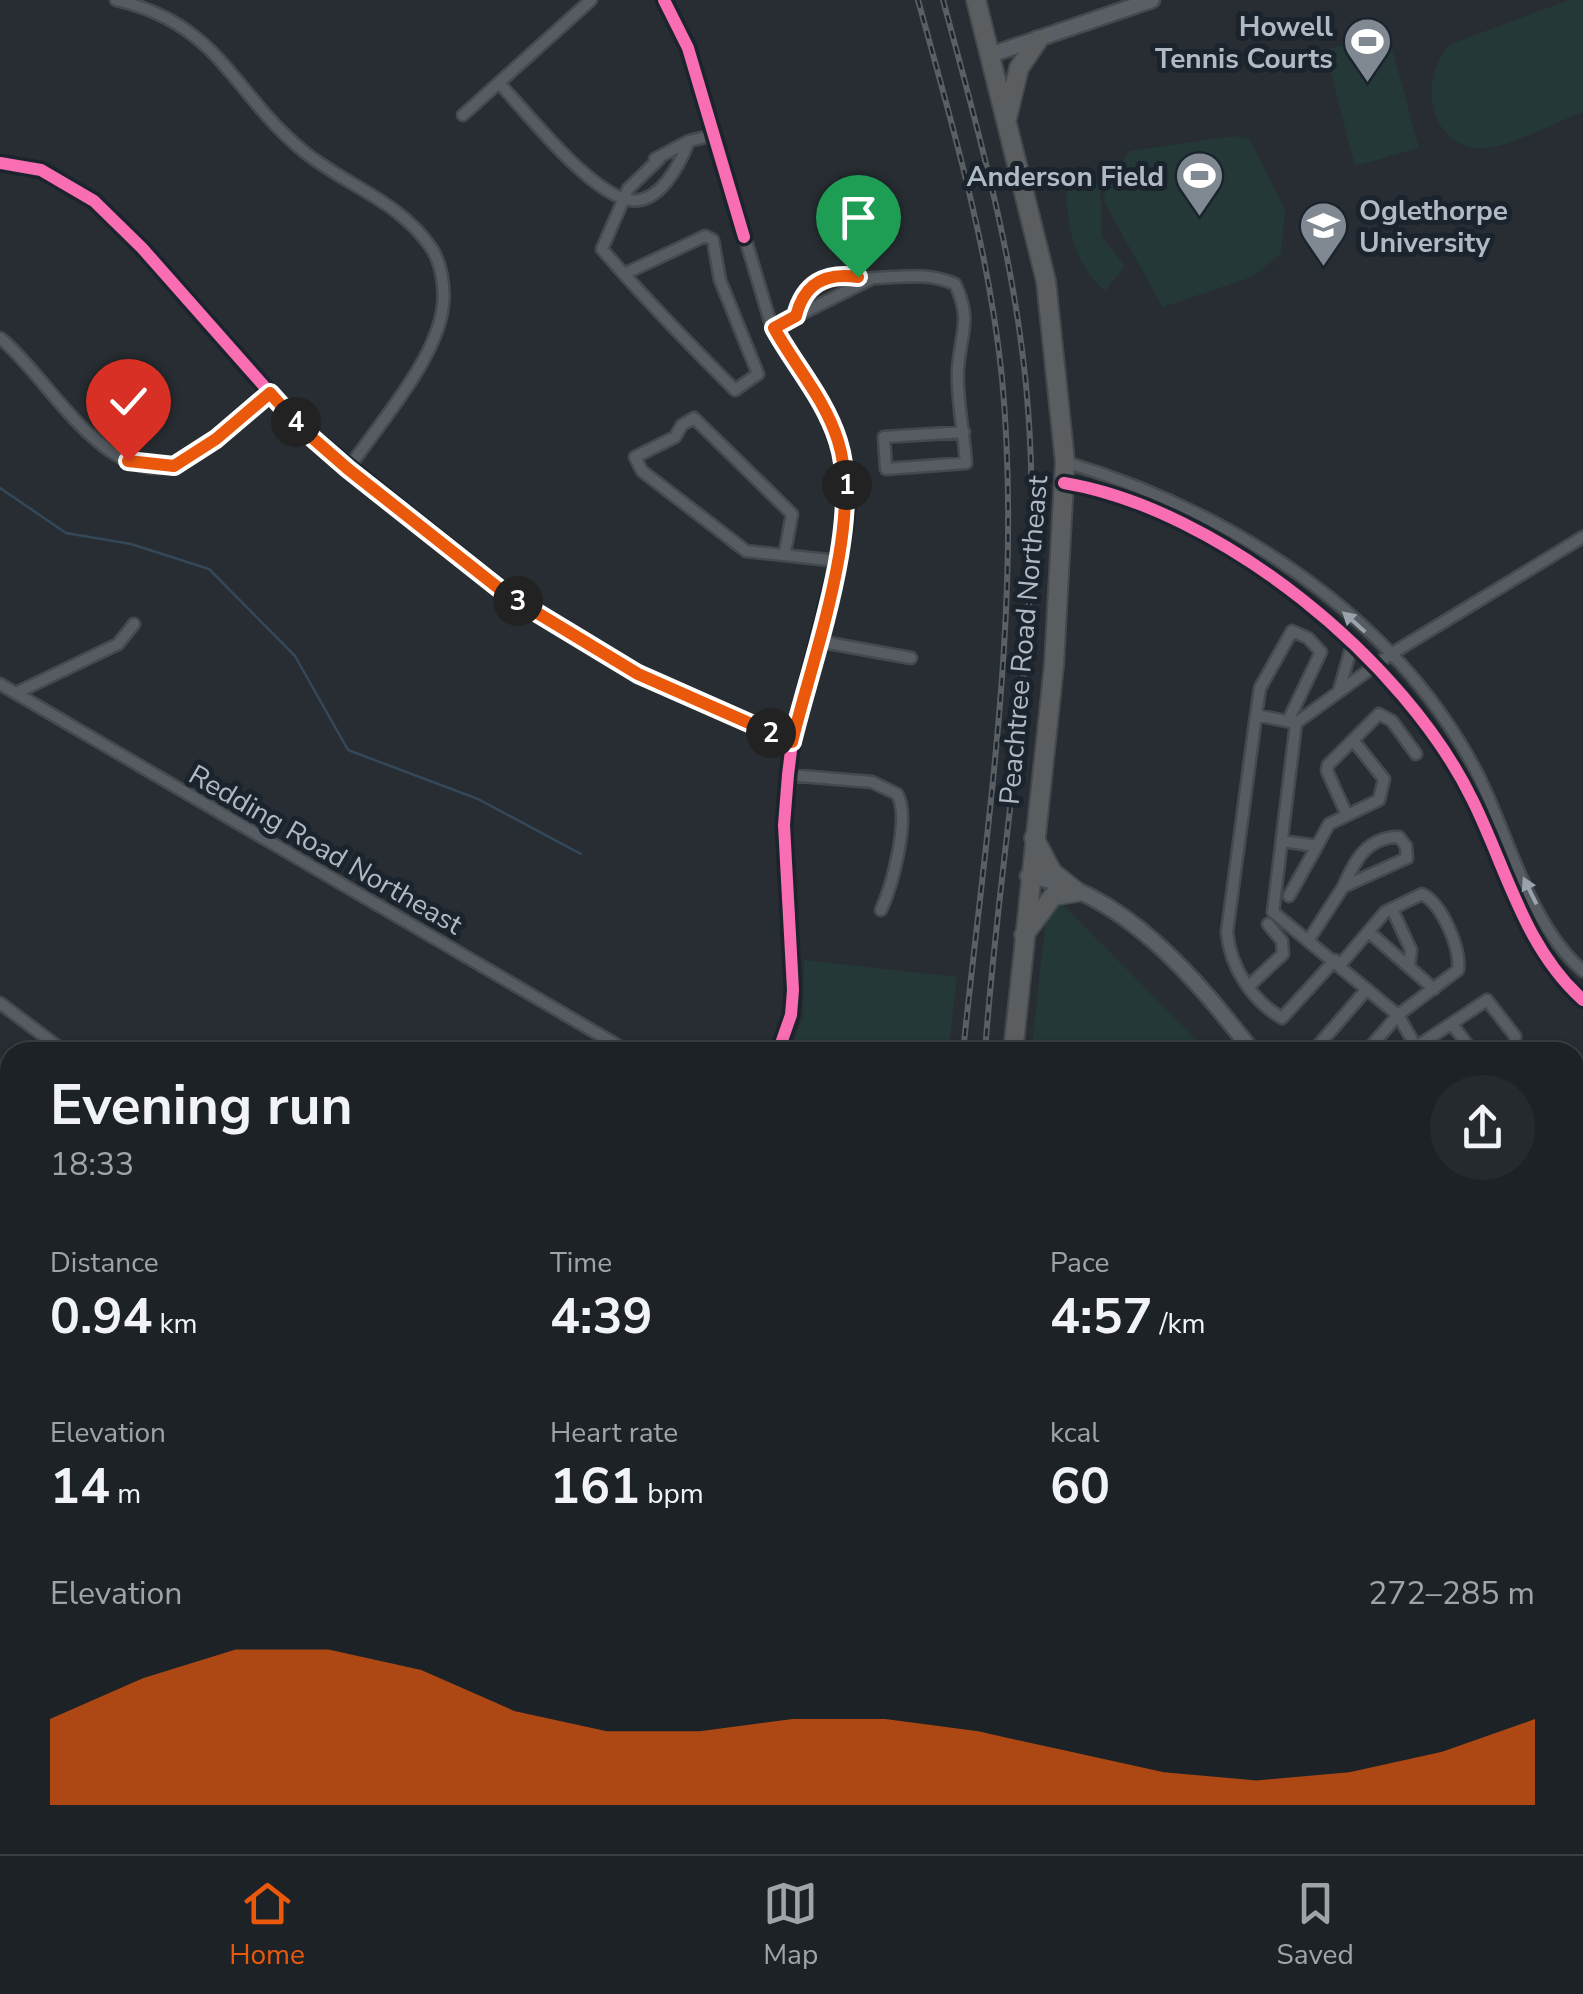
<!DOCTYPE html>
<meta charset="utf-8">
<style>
:root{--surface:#1d2226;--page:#252a2e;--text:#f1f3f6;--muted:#a0a4a7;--line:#3b3f43;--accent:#ea580c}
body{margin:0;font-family:"Nunito Sans",sans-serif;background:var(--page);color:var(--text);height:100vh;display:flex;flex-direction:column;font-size:38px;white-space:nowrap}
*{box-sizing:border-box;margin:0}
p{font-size:32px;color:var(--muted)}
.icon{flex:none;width:55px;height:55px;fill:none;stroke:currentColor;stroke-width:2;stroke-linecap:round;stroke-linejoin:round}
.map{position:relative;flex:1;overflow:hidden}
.details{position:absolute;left:0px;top:1042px;width:1585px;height:812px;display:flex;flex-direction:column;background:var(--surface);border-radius:30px 30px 0 0;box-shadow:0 2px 8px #0004,0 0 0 2px var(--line)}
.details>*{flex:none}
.pin{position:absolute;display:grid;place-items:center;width:85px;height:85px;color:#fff;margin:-102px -42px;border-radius:50% 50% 50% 0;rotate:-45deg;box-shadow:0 0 10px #0007}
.pin .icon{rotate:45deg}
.km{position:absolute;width:50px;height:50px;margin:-25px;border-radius:50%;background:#222;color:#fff;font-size:28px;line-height:50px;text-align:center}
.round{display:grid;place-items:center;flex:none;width:105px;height:105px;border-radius:52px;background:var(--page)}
.headline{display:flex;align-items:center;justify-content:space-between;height:170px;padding:0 50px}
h1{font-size:55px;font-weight:700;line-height:75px}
.metrics{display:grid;grid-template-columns:repeat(3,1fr);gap:15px;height:170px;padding:10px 50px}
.metrics div{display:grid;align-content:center}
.metrics b{font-size:50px;font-weight:700}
.metrics small{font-size:28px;font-weight:400}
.metrics p{font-size:28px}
.chart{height:280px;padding:20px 50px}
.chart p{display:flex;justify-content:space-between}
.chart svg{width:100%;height:180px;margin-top:10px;fill:var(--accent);opacity:.7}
.menu{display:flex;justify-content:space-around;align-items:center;height:140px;border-top:2px solid var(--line);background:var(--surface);font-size:28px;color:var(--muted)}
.menu a{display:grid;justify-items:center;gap:5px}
.menu .selected{color:var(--accent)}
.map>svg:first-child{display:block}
.green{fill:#253838}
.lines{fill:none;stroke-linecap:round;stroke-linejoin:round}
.stream{stroke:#354859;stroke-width:2.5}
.street-casing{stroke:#44494d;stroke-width:15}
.secondary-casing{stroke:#44494d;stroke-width:19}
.highway-casing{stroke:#44494d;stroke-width:22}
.street{stroke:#565c61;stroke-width:10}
.secondary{stroke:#5a5f66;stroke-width:14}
.highway{stroke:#5b5e61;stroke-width:18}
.rail-casing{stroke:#5a5f64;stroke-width:6}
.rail{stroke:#1b242c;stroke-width:2.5;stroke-dasharray:8;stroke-linecap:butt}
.cycleway-casing{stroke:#1b242c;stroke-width:19}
.cycleway{stroke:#f96db3;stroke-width:12}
.oneway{fill:#9aa2ab}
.route-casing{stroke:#fff;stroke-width:20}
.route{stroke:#ea580c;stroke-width:12}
.labels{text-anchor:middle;stroke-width:10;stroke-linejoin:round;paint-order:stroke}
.poi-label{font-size:28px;font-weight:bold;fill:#b0bac4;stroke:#1b242c;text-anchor:end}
.street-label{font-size:28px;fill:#b0bac4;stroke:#1b242c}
</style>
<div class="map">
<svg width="1583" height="1854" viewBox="0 0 1583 1854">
<rect width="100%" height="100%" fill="#272d32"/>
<path class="green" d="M1569 0H1583V112C1556 122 1513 145 1486 148 1431 153 1415 80 1451 44Z
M1388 34 1419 148 1355 166 1325 50Z
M1234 136 1249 139 1285 211 1281 254 1252 277 1163 307 1105 204 1104 186 1130 151Z
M1067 184H1100L1102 237 1125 266 1105 291C1074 264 1065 224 1067 184Z
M1054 896 1201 1044 1211 1052H1031L1048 901Z
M804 960 957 977 948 1052H790L803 1016Z
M1575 1456 1583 1466V1854H1020L1018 1845H1575Z"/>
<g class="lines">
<path class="stream" d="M0 488 66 533 131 544 209 569 295 656 348 750 478 799 581 854"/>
<defs>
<path id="street" d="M116 0C220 24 231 91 302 150 344 185 398 200 430 246 441 261 445 286 443 305 438 358 378 425 348 469
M664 0 688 48 770 321 827 412 845 467 843 540 792 742 784 825 793 990 791 1015 778 1052
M499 83C528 114 585 187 625 199 658 209 680 164 689 141
M463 115 591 0
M655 159 689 141 714 135
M0 163 41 170 94 201 142 248 301 428 506 593 638 674 792 742
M624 274 705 236 713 240 720 280 758 374 735 390C689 344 644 298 602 249L628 189 659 159
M796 316C810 264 837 280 877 278 906 277 927 272 955 284 972 320 961 331 958 368 956 398 964 432 966 463L886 469 884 437 964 432
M773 328 871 279
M0 338C50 377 114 506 193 457 221 440 245 414 269 393
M1065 462C1229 511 1394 614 1476 771 1509 835 1527 922 1583 971
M1064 483C1220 509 1405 660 1473 801 1507 870 1524 947 1583 1000
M785 552 792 514 694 418 682 425 675 437 635 457 642 471 746 551 838 561
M817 641 911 658
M0 684 629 1052
M1339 691 1352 645
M16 693 118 644 134 624
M1256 715 1227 932C1230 966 1251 1000 1282 1018L1335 960
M1288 721 1321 652 1308 638 1292 631 1260 688 1256 715 1296 723
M788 775 872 782 897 794C911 817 892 886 881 910
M1347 815 1327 771 1328 765 1379 714 1392 721 1416 754
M1282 841 1317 846 1289 896
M1317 846 1329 824 1379 800 1384 779 1353 740
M1392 909 1411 950 1409 966
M1369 932 1434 989
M1310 938 1343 887 1407 858 1406 846 1399 837C1366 837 1355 861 1343 887
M1340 965 1385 912 1422 894C1442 904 1461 948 1458 970L1398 1015 1366 1052
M1249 986 1283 954 1282 941 1268 924
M0 1003 65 1052
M1452 1024 1473 1052
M1416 1047 1487 1000 1515 1036 1514 1052
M1316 1048 1367 989
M1419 1052 1398 1015 1273 912 1296 723 1391 654 1583 537
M0 1257 10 1265
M0 1471 10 1480
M0 1676 10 1684
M197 1845 207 1854
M434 1845 444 1854
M689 1854 690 1845"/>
<path id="secondary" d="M990 55 1152 0
M1028 876C1123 890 1198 981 1253 1052
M1575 1432 1583 1442"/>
<path id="highway" d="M976 0 1046 281 1065 462 1054 665 1013 1052
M1007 118 1019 68 1038 40
M1034 838 1052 872 1077 892
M1024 935 1053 896 1077 892
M999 1845 1001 1854"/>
</defs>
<use href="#street" class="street-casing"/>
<use href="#secondary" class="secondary-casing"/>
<use href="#highway" class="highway-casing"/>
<use href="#street" class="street"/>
<use href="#secondary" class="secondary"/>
<use href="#highway" class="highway"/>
<defs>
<path id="rail" d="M918 0C952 124 989 249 1002 378 1023 603 986 829 963 1052
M943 0C979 134 1018 269 1028 409 1045 624 1000 839 985 1052
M890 1854V1845
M915 1854 916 1845"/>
</defs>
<use href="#rail" class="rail-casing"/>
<use href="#rail" class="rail"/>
<defs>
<path id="cycleway" d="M664 0 688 48 744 237
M0 163 41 170 94 201 142 248 301 428 506 593 638 674 792 742
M1064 483C1220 509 1405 660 1473 801 1507 870 1524 947 1583 1000
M778 1052 791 1015 793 990 784 825 788 775 792 742 843 540 848 503 845 467 827 412"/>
</defs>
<use href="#cycleway" class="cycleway-casing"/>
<use href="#cycleway" class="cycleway"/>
</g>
<defs><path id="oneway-solid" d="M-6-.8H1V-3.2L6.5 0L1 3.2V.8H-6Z" transform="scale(2.5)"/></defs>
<g class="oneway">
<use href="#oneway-solid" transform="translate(1354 622) rotate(-138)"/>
<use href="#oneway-solid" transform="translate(1530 891) rotate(-116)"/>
</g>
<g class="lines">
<defs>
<path id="route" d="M128 461 174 466 216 439 270 393 301 428 348 469 506 594 638 674 792 742C812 659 864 521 838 441 825 399 795 366 774 328L796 316C804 284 825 272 858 277"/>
</defs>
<use href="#route" class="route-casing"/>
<use href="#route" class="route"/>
</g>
<defs>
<symbol id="stadium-pin" viewBox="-11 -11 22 30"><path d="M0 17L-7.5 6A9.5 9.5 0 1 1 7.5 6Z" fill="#808991" stroke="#1b242c"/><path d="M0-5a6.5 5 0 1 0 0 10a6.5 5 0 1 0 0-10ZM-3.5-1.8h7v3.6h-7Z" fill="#fff"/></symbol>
<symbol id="university-pin" viewBox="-11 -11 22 30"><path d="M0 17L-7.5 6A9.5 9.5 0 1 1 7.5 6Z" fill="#808991" stroke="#1b242c"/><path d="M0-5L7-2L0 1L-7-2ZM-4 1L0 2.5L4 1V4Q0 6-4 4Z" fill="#fff"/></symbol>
</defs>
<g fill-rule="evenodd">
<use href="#stadium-pin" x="1340" y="14" width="55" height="75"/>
<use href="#stadium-pin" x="1172" y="148" width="55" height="75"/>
<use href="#university-pin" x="1296" y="198" width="55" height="75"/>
</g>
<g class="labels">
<g class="poi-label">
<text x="1333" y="36">Howell<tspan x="1333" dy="32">Tennis Courts</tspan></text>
<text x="1164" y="186">Anderson Field</text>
<text x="1359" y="220" text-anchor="start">Oglethorpe<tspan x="1359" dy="32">University</tspan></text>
</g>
<g class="street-label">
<text transform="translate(1023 640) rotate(-85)" y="10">Peachtree Road Northeast</text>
<text transform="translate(326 849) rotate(30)" y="10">Redding Road Northeast</text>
</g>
</g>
</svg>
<div class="pin" style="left:858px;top:277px;background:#1e9e55"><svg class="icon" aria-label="arrive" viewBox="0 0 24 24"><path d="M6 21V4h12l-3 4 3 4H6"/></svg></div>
<div class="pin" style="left:128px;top:461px;background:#d93025"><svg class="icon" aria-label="check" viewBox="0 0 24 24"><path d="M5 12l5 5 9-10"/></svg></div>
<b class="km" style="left:847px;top:485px">1</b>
<b class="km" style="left:771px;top:733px">2</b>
<b class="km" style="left:518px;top:601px">3</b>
<b class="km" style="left:296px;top:422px">4</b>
<section class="details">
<div class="headline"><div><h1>Evening run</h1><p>18:33</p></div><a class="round"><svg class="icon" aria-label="share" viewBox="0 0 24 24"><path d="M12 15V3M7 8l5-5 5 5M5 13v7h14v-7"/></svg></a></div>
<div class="metrics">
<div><p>Distance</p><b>0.94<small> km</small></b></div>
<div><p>Time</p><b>4:39</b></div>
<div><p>Pace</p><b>4:57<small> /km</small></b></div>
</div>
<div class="metrics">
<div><p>Elevation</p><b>14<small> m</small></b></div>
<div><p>Heart rate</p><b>161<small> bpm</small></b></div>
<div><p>kcal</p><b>60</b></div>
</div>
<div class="chart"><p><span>Elevation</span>272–285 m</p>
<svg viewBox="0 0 160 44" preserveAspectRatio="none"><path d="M0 44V23L10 13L20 6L30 6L40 11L50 21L60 26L70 26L80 23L90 23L100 26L110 31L120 36L130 38L140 36L150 31L160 23V44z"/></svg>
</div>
</section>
</div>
<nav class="menu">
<a class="selected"><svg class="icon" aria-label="home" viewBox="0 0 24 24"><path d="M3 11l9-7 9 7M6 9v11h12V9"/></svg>Home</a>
<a><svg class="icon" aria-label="map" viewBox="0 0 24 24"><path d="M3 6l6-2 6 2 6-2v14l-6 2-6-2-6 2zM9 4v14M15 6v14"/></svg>Map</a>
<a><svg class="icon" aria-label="saved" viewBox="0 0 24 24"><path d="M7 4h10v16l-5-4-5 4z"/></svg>Saved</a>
</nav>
